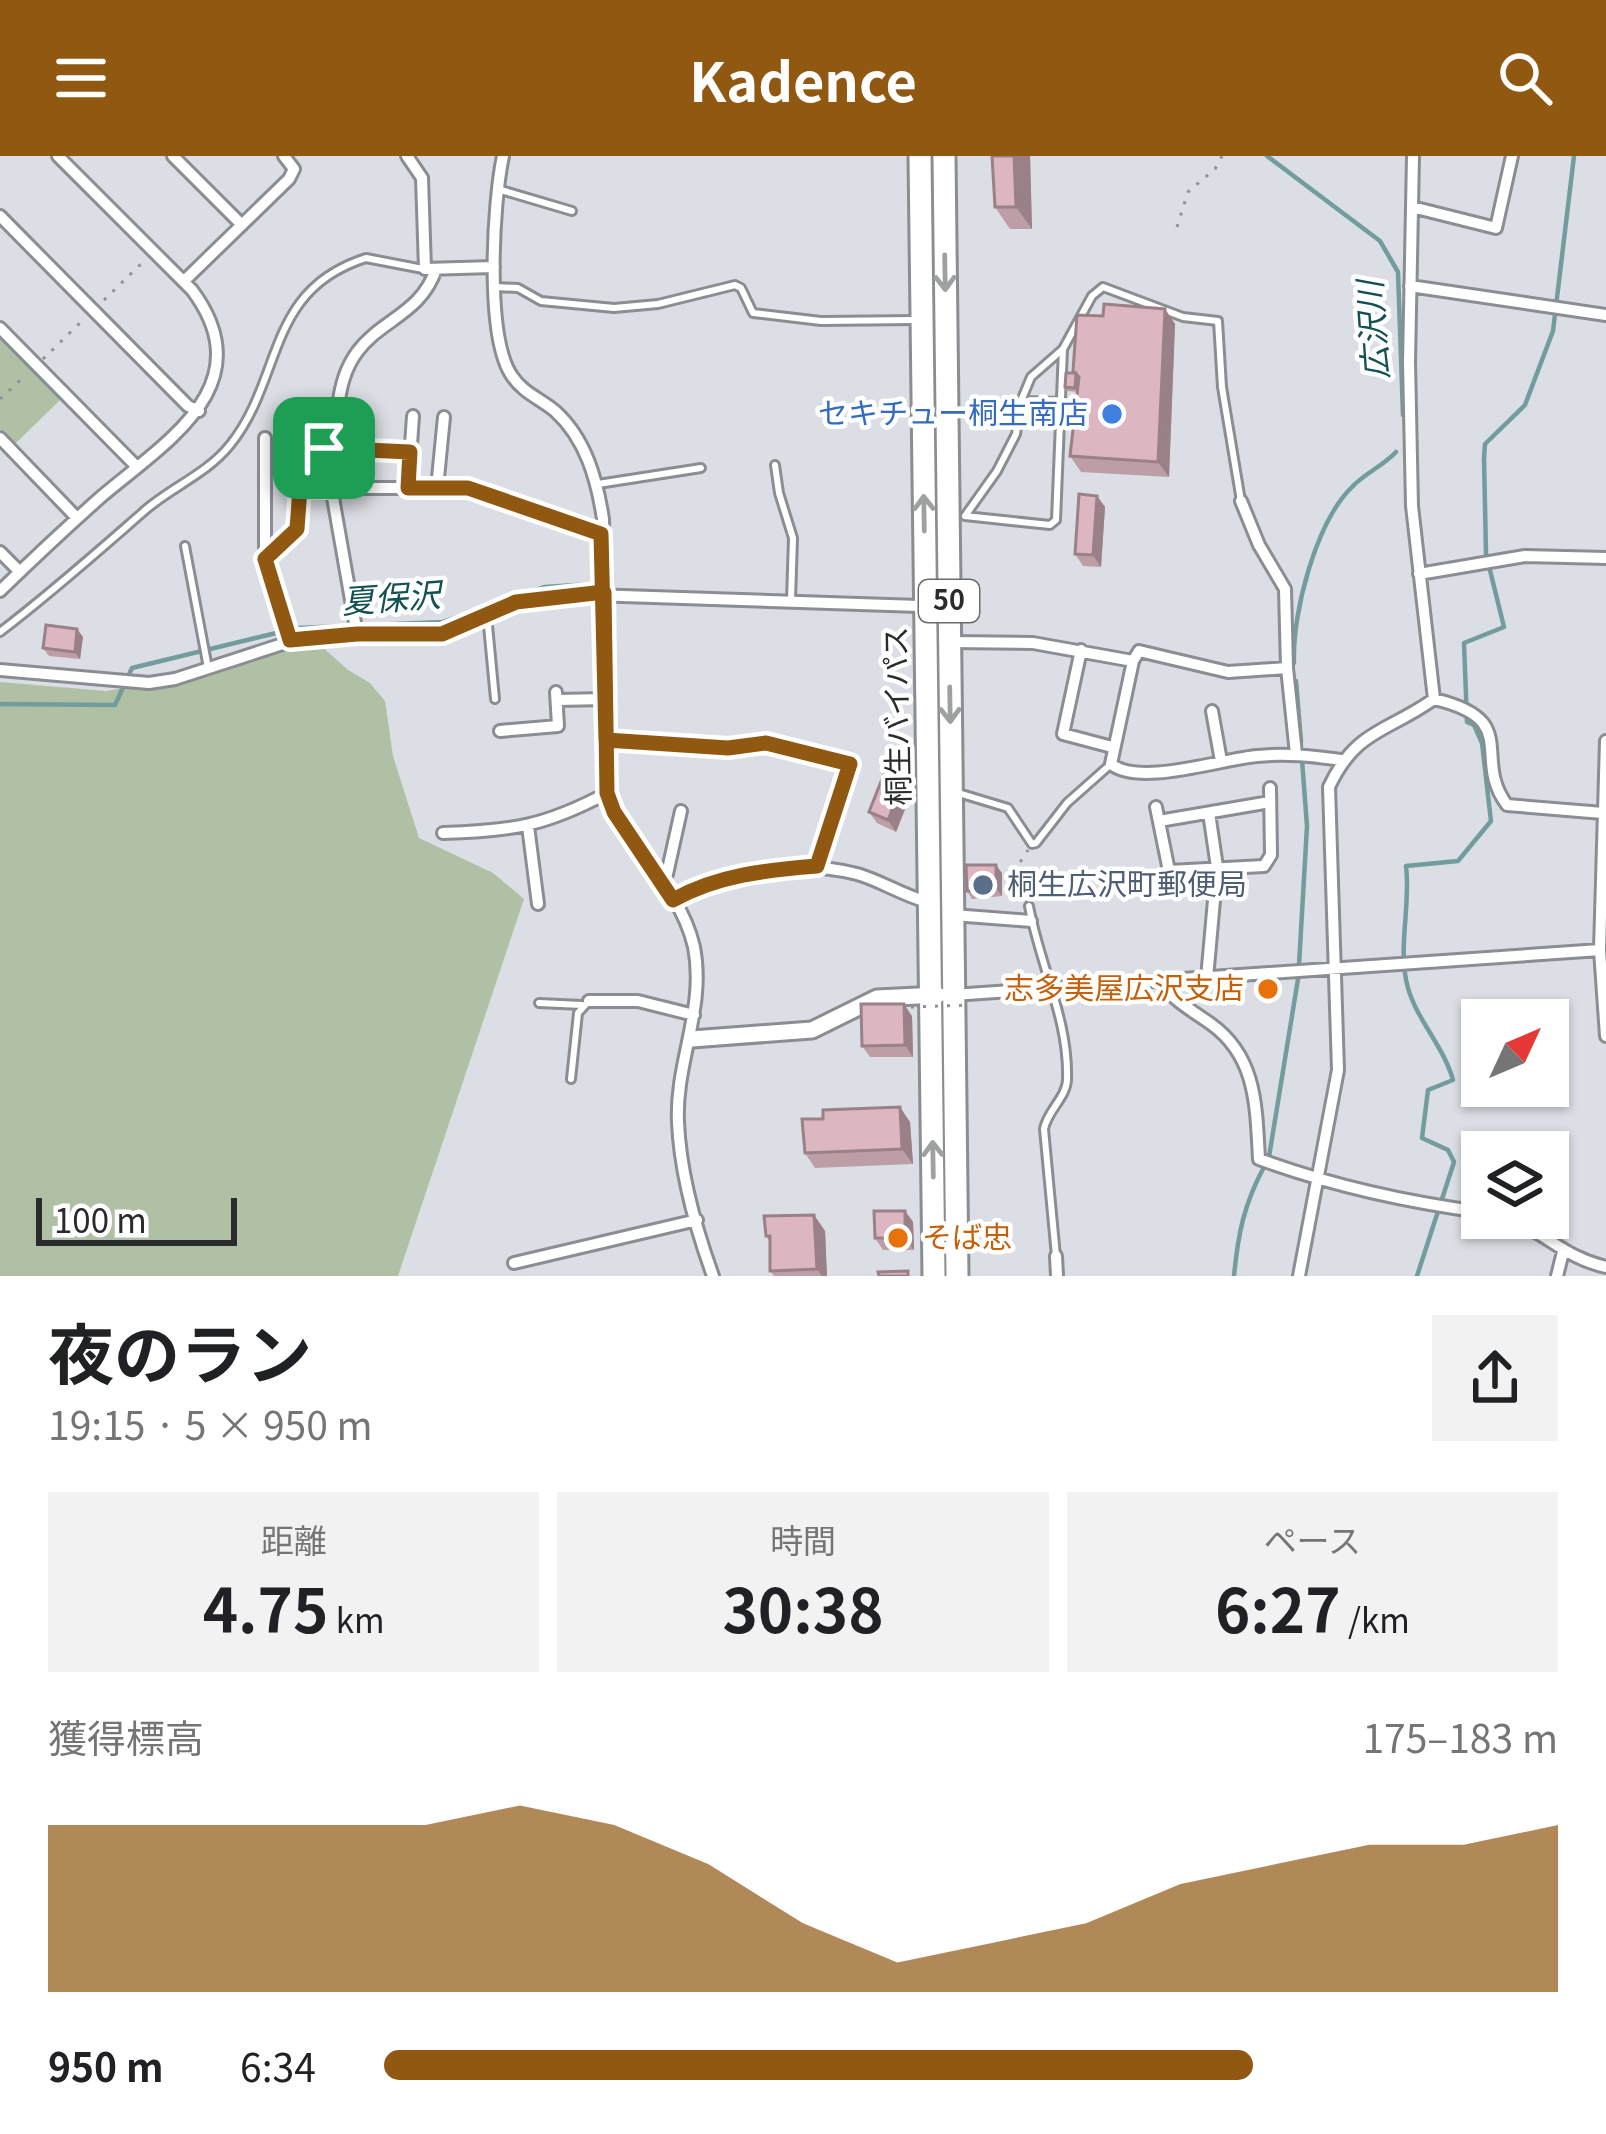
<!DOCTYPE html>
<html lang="ja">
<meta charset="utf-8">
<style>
:root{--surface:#fff;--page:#f2f2f2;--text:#202124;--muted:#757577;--accent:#915812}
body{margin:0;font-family:Georgia,"Noto Sans JP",serif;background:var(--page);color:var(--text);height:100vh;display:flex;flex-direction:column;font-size:45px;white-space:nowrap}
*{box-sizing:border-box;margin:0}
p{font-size:39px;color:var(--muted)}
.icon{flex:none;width:66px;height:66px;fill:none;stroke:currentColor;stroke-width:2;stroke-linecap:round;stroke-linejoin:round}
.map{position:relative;height:1120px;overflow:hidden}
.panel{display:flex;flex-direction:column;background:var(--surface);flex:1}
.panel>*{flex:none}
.needle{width:78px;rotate:46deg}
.controls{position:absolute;left:1461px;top:843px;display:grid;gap:24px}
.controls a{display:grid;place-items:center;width:108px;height:108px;border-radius:0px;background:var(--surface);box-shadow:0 3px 9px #0004;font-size:60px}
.scale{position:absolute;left:36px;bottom:30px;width:201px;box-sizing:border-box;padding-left:12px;border:6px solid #2a2b2d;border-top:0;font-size:33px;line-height:42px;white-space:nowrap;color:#2a2b2d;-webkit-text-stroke:9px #fff;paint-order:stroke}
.pin{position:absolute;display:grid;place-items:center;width:102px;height:102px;color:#fff;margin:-51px;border-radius:24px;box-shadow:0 6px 18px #0006}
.round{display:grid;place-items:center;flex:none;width:126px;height:126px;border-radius:0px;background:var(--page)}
.overview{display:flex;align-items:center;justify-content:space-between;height:204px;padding:0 48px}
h1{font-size:66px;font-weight:700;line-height:90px}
.figures{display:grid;grid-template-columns:repeat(3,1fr);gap:18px;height:204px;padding:12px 48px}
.figures div{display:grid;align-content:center;border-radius:0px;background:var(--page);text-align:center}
.figures b{font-size:60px;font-weight:700}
.figures small{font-size:33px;font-weight:400}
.figures p{font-size:33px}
.chart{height:336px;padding:24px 48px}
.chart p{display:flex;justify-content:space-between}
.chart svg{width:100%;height:216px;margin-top:12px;fill:var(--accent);opacity:.7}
ul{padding:0 48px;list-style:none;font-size:39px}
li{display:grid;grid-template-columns:192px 144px 1fr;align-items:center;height:90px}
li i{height:30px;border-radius:15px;background:var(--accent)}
header{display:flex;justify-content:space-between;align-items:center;height:156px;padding:0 48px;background:var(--accent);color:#fff;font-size:54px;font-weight:700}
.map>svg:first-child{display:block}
.green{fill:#afc0a4}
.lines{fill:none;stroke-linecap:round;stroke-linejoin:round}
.stream{stroke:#739c9d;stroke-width:4.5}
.lane-casing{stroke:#8a8d91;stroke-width:12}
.street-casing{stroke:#8a8d91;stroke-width:16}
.secondary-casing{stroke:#8a8d91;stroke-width:21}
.highway-casing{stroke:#8a8d91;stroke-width:27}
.path{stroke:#8f9196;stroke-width:3;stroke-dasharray:3 9;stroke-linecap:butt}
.lane{stroke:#fff;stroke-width:6}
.street{stroke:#fff;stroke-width:10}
.secondary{stroke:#fff;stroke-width:15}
.highway{stroke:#fff;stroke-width:21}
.path-bridge{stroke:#8f9196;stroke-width:3;stroke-dasharray:3 9;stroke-linecap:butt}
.wall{fill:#bd9da6}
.shaded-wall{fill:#9a8087}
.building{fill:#dcb7c1;stroke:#9a8087;stroke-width:3}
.oneway{stroke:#9fa0a0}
.route-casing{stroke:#fff;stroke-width:24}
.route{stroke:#915812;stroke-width:15}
.shop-dot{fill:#3f7fe0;stroke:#fff;stroke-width:4.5}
.service-dot{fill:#5c6f8a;stroke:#fff;stroke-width:4.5}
.food-dot{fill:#e8710a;stroke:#fff;stroke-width:4.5}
.labels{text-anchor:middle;stroke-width:9;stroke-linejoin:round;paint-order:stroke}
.shield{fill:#fff;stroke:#6a6b6c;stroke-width:3}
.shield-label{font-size:27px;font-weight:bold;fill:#2a2b2d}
.shop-label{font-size:30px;fill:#366cbe;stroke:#fff;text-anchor:end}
.street-label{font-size:30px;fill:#2a2b2d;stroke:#fff}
.service-label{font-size:30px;fill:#4e5e75;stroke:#fff;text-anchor:start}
.food-label{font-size:30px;fill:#c56008;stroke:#fff;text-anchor:end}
.water-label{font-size:33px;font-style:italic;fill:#145153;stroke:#fff}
</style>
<header><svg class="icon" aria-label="menu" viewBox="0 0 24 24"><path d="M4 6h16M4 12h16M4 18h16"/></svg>Kadence<svg class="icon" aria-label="search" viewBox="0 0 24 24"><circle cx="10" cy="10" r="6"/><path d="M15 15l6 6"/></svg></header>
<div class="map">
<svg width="1606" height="1120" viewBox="0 0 1606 1120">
<rect width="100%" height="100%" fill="#dbdee4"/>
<path class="green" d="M0 181 61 243 15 288 0 273Z
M298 487H318L348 514 370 527 385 545 393 600 419 682 493 717 524 743 398 1120H0V526L106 535 175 523Z"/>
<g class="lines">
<path class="stream" d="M1267 0 1380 85 1398 116 1403 259
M1294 507C1292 457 1316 366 1352 331 1365 317 1383 310 1396 296
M1296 525 1301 586
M0 548 115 549 132 512 297 472 443 466 545 431 591 428
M1299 809 1307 670 1302 604
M1269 1001 1298 823
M1234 1120C1238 1078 1244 1048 1264 1011
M1417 1120 1454 1006 1448 994 1422 982 1428 934 1453 924C1444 891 1417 864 1408 832 1397 793 1411 750 1406 710L1458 705 1491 665 1482 587 1474 569 1467 566 1464 487 1504 471 1486 398 1484 302 1485 288 1525 249 1553 175 1574 0"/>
<defs>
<path id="lane" d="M501 34 572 55
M495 131 518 132 541 145 614 152 658 148 735 129 741 132 753 157 821 165 916 164
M1021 245 1063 246
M775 309 779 337 793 382 791 444
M598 328 701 312
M965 360 997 315 1016 278 1021 245 1031 221 1063 193 1092 140 1103 131 1183 161 1218 165 1222 231 1241 345
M965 360 1050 369 1056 364 1063 193
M185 390 208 512
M487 459 495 543
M0 476C50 438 95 398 142 357 169 332 206 319 230 289 284 222 265 134 366 102L423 113
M606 584 728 592 767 587
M955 636 1008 652 1032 688 1036 687 1067 647 1111 608
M1029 750C1039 807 1069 864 1067 923 1067 941 1047 955 1044 973L1056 1100
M539 847 582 849
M571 923 578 857 589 845"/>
<path id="street" d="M173 0 242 69
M407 0 422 22 425 113 494 111
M503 0C493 47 485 181 512 220 523 237 541 243 555 255 586 283 597 324 603 363L607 637 614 656C641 697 683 742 694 791 706 852 675 907 678 966 680 1016 696 1073 713 1120
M1413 0 1409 206 1412 350 1434 543
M1412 51 1496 72 1512 0
M0 60 188 250 199 255
M184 125 289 23 294 13 284 0
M1410 130 1606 159
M0 172 137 311
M0 282 77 362
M324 293 410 296
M408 332 413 260
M437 332 444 261
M1241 345 1259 389 1285 433 1287 512 1296 598
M0 396 20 416
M265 403V282
M1419 418 1525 400 1606 402
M0 435C33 403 67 371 102 340 167 285 263 229 192 134L58 0
M357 478 319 262 338 254C345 161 415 176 436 113
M290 484 265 403 297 373 300 332H468L601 378
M950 486 1033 487 1133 505
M1081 494 1063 578 1112 591
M1287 512 1228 516 1139 495 1133 505 1111 608C1139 631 1221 603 1257 600 1286 597 1313 600 1341 604
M0 514 149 527 175 523 298 483 442 478 516 446 563 438 949 451
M557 544 606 543
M1212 555 1221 605
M500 575 558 570 556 536
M1606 585 1600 794 1606 880
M767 587 850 608 817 710
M1156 651 1169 715 1264 710 1271 699 1270 632
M1159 665 1270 646
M528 670 538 748
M443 677C512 675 545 670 607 637
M660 725 667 718 681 655
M673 744C726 713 797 703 857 718 882 725 903 740 928 746
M953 759 1031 765
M1207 822 1217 711 1209 657
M1161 827C1173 844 1194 856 1211 868 1257 901 1256 951 1259 1003 1333 1030 1405 1046 1482 1056
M953 839 1600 794
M589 845H638L694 859
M1505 1062C1544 1074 1562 1101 1606 1111
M1056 1100 1057 1120
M514 1107 697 1064
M1299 1120 1338 914 1329 631C1356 573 1388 576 1434 543 1523 564 1471 601 1507 649L1603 657
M1557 1120 1563 1096"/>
<path id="secondary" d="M692 883 812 874 877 842 938 839"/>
<path id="highway" d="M920 0 934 1120
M944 0 957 1120"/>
</defs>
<use href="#lane" class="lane-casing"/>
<use href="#street" class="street-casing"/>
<use href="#secondary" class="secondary-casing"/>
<use href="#highway" class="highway-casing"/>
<path class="path" d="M1177 71 1188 36 1215 13 1222 0
M104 144 144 105
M43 203 84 163
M0 243 26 219
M1028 739 1017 711 1028 694"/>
<use href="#lane" class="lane"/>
<use href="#street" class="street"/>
<use href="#secondary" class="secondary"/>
<use href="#highway" class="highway"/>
<path class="path-bridge" d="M911 851 971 849"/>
</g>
<path class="wall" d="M992 0H1030L1032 73H1010L995 51Z
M1165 153 1175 168 1169 321 1081 316 1070 300 1078 236 1068 235 1065 231 1075 217 1103 160Z
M1097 340 1105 351 1101 411 1083 410 1075 398Z
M77 473 83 481 80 503 49 500 43 492Z
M903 626 911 638 896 676 877 667 869 656Z
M1002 717V740L972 743 967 735Z
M912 860 913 901H870L862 890Z
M910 966 913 1008 815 1012 805 997Z
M905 1055 913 1066 914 1094H883L875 1082Z
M814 1059 825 1075 827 1120H774L770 1115V1086L766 1080Z"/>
<path class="shaded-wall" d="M1014 0H1030L1032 73 1016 51Z
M1165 153 1175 168 1169 321 1158 306Z
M1097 340 1105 351 1101 411 1093 399Z
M77 473 83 481 80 503 75 496Z
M903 626 911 638 896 676 888 664Z
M996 709 1002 717V740L996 732Z
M904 848 912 860 913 901 905 889Z
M900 951 910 966 913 1008 902 993Z
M905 1055 913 1066 914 1094 905 1082Z
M814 1059 825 1075 827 1120H822L817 1113Z"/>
<path class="building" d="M992 0H1014L1016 51H995Z
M1104 148 1165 153 1158 306 1070 300 1079 221 1073 215 1077 159 1103 160Z
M1066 217H1076L1075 232 1065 231Z
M1079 338 1097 340 1093 399 1075 398Z
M46 469 77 473 75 496 43 492Z
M884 618 903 626 888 664 869 656Z
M966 709H996V732L967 735Z
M861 848H904L905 889 862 890Z
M900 951 902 993 805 997 802 963H823V954Z
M874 1055H905V1082H875Z
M814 1059 817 1113 770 1115V1080H766L764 1060Z
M908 1115V1120H879L878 1116Z"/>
<defs><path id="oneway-shaft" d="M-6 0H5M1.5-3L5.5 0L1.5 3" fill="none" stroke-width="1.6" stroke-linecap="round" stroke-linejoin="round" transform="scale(3)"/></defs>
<g class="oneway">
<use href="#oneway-shaft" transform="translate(945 117) rotate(89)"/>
<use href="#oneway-shaft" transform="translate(924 357) rotate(-91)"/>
<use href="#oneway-shaft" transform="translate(950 549) rotate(89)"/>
<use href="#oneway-shaft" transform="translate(933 1003) rotate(-91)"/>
</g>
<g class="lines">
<defs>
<path id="route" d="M324 292 333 332H300L297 373 265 403 290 484 357 478H442L516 446 604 436 607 637 614 656 673 744C717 719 767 714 817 710L850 608 766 587 728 592 606 584 601 378 468 332H408L410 296 324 292"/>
</defs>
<use href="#route" class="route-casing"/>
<use href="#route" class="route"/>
</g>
<circle class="shop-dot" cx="1112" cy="258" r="12"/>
<circle class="service-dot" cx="983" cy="729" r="12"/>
<g class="food-dot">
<circle cx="1268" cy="833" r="12"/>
<circle cx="898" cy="1082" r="12"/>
</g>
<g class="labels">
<rect class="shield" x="919" y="424" width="60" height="42" rx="9"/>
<g class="shield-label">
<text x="949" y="454">50</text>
</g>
<g class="shop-label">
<text x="1088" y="268">セキチュー桐生南店</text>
</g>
<g class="street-label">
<text transform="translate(898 560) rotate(-91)" y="10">桐生バイパス</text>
</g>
<g class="service-label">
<text x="1007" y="739">桐生広沢町郵便局</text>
</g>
<g class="food-label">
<text x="1244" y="843">志多美屋広沢支店</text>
<text x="922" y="1092" text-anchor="start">そば忠</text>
</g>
<g class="water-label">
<text transform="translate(1373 174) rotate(-94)" y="12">広沢川</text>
<text transform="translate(391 442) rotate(-4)" y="12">夏保沢</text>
</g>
</g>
</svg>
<div class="controls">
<a><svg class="needle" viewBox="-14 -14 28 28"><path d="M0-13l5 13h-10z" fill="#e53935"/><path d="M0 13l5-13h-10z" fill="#757577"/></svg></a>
<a><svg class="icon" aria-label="layers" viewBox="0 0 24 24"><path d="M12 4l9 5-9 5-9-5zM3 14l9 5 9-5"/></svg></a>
</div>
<div class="scale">100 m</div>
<div class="pin" style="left:324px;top:292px;background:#1e9e55"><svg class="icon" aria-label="arrive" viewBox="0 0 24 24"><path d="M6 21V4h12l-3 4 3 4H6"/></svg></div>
</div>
<section class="panel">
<div class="overview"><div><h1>夜のラン</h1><p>19:15 · 5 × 950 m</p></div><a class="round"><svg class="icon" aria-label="share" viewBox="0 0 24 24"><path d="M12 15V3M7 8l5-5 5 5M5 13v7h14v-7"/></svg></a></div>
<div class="figures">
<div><p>距離</p><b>4.75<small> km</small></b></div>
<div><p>時間</p><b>30:38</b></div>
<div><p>ペース</p><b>6:27<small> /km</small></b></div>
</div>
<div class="chart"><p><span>獲得標高</span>175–183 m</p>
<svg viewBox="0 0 160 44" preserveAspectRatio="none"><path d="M0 44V10L10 10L20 10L30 10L40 10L50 6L60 10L70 18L80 30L90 38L100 34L110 30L120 22L130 18L140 14L150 14L160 10V44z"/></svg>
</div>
<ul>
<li><b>950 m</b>6:34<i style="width:74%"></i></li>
</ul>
</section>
